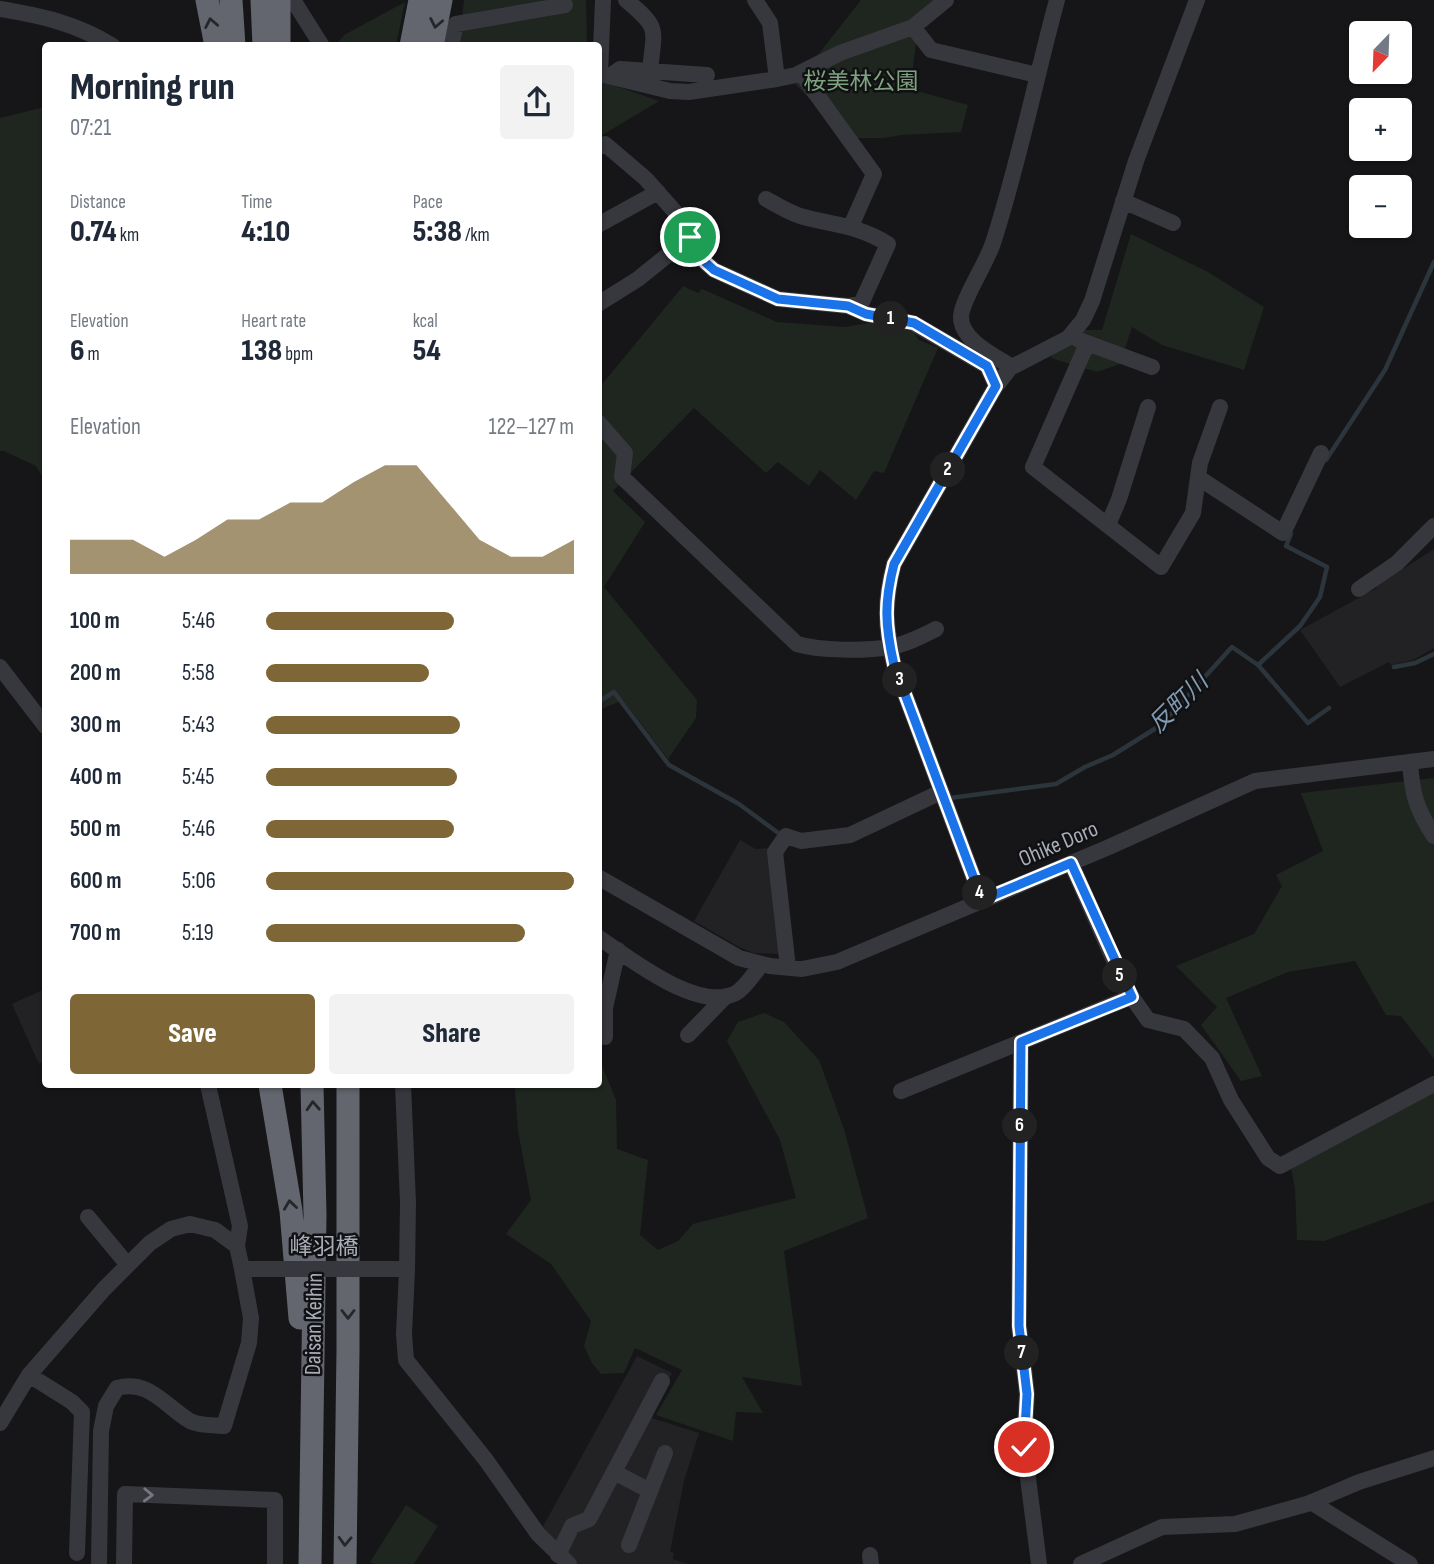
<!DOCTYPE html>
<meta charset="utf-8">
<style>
:root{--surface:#fff;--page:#f2f2f3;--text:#1f2937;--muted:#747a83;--accent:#7e6636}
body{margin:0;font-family:"Sofia Sans Condensed","Noto Sans JP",sans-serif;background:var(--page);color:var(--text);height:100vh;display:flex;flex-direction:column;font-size:26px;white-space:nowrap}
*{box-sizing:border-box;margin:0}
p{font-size:23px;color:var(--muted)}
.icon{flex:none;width:38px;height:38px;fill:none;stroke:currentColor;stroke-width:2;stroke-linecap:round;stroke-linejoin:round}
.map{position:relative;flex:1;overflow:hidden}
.side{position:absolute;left:42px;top:42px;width:560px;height:1046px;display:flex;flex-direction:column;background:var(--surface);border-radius:7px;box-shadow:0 2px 5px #0004}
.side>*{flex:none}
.needle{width:46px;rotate:203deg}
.buttons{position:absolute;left:1349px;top:21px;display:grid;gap:14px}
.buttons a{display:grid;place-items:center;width:63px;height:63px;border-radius:7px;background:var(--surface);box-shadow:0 2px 5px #0004;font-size:35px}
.pin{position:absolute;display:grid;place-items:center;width:60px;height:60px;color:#fff;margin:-30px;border:4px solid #fff;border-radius:50%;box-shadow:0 2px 7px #0007}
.km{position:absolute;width:35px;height:35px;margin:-18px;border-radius:50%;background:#222;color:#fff;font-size:19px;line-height:35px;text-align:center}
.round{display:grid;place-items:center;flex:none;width:74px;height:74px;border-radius:7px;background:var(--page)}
.headline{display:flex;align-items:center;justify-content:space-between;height:119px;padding:0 28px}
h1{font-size:38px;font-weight:800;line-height:52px}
.metrics{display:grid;grid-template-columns:repeat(3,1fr);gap:10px;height:119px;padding:7px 28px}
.metrics div{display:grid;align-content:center}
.metrics b{font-size:30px;font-weight:800}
.metrics small{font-size:19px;font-weight:400}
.metrics p{font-size:19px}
.chart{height:196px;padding:14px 28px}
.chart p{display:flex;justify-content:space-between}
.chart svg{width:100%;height:126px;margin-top:7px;fill:var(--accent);opacity:.7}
.button{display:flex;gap:14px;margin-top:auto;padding:14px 28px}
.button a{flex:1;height:80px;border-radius:7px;background:var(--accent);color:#fff;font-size:28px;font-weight:800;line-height:80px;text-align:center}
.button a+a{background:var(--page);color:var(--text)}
ul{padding:0 28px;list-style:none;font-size:23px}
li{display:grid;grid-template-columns:112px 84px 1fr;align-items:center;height:52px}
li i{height:18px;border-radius:9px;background:var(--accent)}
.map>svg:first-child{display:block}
.built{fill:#222225}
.green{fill:#1e261f}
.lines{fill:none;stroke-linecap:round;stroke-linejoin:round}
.stream{stroke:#2c353c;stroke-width:4.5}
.minor{stroke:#37383d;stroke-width:16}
.highway{stroke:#63666e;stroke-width:23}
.minor-bridge{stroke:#37383d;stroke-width:16}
.oneway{stroke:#26262a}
.oneway2{stroke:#757881}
.route-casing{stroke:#fff;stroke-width:14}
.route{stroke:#1a73e8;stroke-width:9}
.labels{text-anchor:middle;stroke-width:5;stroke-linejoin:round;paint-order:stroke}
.park-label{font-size:23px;fill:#7fa381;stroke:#111113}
.street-label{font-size:23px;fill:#a8adb8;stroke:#111113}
.water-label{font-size:24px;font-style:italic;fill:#7f9bb3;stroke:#111113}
</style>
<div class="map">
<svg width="1434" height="1564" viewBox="0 0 1434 1564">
<rect width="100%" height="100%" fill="#161618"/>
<path class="built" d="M1434 549V648L1413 660 1391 665 1389 662 1340 687 1300 630 1377 588 1375 585 1400 567 1403 569Z
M740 840 756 849 769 848 780 954 754 953 741 948 694 921Z
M45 989V1061L39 1064 12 1004Z
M637 1356 672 1373 649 1417 699 1433 684 1481 670 1552 674 1553 673 1559 688 1564H577L541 1530Z"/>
<path class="green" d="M464 0H586L587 45 459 46Z
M861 0H935L920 13 910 89 968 105 961 132 902 135 884 138H848L795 84Z
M405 2 396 45H336L344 35Z
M599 80 659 101 599 137Z
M45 107H46L45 481 36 466 4 451H0V118Z
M1131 234 1208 272 1264 307 1244 370 1162 345 1132 327 1120 364 1097 372 1051 358 1053 352 1083 330H1102Z
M683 286 698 293 702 289 777 322 845 327 869 323 901 327 914 333 919 340 938 348 884 473 874 471 856 500 820 470 809 486 778 462 766 473 694 408 613 491 645 522 604 587 697 700 696 718 668 759 623 700 599 710V388Z
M1434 778V1059L1401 1016 1386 1015 1355 961 1288 972 1226 998 1262 1076 1241 1081 1201 1025 1217 1007 1176 966 1254 934 1282 886 1276 875 1323 851 1301 793Z
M764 1013 784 1022 819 1060 844 1129 868 1218 784 1251 802 1386 742 1377 763 1413 736 1412 733 1441 656 1415 682 1370 635 1348 624 1373 601 1374 592 1363 584 1346 591 1321 551 1264 506 1234 531 1200 518 1131 515 1090 516 1085H598L599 1058 616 1100 617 1149 648 1160 640 1235 658 1250 678 1241 693 1224 796 1198 780 1140 727 1041 738 1022Z
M1434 1088V1201L1324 1241 1297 1240 1295 1188 1291 1169Z
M406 1505 438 1526 414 1564H374L370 1562Z"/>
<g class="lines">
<path class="stream" d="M1326 460 1385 370 1434 262
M1258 665 1300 626 1320 597 1327 567 1286 546 1291 534
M1394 667 1415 663 1434 654
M598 702 614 692 669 765 739 804 777 832
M950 798 1056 784 1085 767 1113 755 1161 725 1232 647 1258 665 1308 723 1329 708"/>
<path class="minor" d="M293 0 322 46
M603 0 600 74 670 91 689 92 777 79 796 75 840 53 913 27 931 50 1037 75
M626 0C661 29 654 28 650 71
M755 0 770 23 777 79
M0 9C42 16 75 23 113 46
M913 27 946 0
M451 46 456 24 565 5
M801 73 874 174 851 226
M610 76 620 69 707 75
M598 147 605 144 646 179 676 213 705 262 714 270 778 299 848 306 861 304 888 244C858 225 832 225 800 216 788 212 777 205 766 199
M1123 201 1173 223
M598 225 658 192
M598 304 638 279 690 237
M848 306 866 314 913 323 987 366 996 386
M1079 340 1152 367
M1087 344 1033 467 1161 567 1193 513 1200 463 1220 407
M1012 367C995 356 960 340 961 316 962 300 987 262 993 243 1019 163 1035 81 1057 0
M598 422 625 453 622 477 797 644C821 651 865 651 890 647 907 644 922 636 936 629
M1199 478 1283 533 1321 453
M1108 525 1119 499 1148 407
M1359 589 1397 563 1434 526
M0 667 46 727
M1410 762C1412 793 1416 809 1434 836
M1071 863 1127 990 1148 1020 1184 1029 1212 1058 1231 1100 1268 1158 1280 1166 1434 1084
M598 877 739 958 770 966 802 969 837 962 1109 847 1255 781 1434 759
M982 900 894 665C885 626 884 602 894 564L996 386 1010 368 1068 338 1083 320 1092 301 1136 161 1197 0
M598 937C629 958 698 1013 736 993 746 987 754 973 762 964
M788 968 775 852 786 836 801 841 850 835 941 792
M688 1035 726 996
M605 1037V1008L618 950
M1021 1042 1019 1326 1027 1394 1024 1447 1039 1564
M208 1085 240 1226 237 1246
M403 1085 408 1203 407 1270
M901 1091 1131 997
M88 1217 127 1264
M399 1269 407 1270 404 1334 406 1360 486 1460 538 1534 569 1564
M29 1375 72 1402 82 1412 77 1553
M0 1423 29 1375 104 1289 150 1243 171 1229 190 1224 215 1230 237 1246 242 1269H248
M614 1472 650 1491
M1311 1502 1410 1564
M629 1545 665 1453
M558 1555 572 1526 589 1519 662 1381
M870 1555 871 1564
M99 1564 101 1431 106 1406 117 1388C149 1379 165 1406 190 1421 199 1426 214 1425 224 1426L249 1343 251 1318 242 1269
M124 1564 125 1494 275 1500V1564
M1081 1564 1162 1527 1235 1524 1307 1504 1359 1482 1434 1458"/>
<path class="highway" d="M207 0 216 46
M231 0 234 46
M262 0 264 46
M279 0V46
M411 46 420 0
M432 46 441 0
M270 1085 291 1211 300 1318
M310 1564 315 1215 312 1085
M345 1564 348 1350V1085"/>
<path class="minor-bridge" d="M248 1269H399"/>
</g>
<defs><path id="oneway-chevron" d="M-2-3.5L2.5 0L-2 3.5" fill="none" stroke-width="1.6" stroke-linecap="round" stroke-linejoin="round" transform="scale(1.75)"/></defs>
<g class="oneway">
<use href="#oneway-chevron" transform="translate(211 23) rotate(-101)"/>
<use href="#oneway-chevron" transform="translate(436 23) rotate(101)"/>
<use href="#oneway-chevron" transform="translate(313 1106) rotate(-93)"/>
<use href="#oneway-chevron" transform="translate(290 1205) rotate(-98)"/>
<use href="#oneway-chevron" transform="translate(348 1314) rotate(90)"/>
<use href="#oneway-chevron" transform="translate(345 1541) rotate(92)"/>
</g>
<use class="oneway2" href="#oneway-chevron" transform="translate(148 1495) rotate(2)"/>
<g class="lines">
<defs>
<path id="route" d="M690 237 705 262 714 270 778 299 848 306 866 314 914 323 987 366 996 386 894 564C884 603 885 625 894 665L982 900 1071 863 1132 997 1021 1042 1019 1326 1027 1394 1024 1447"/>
</defs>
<use href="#route" class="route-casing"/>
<use href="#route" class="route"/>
</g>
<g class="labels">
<g class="park-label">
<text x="861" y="89">桜美林公園</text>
</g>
<g class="street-label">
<text transform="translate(1058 843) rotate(-23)" y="8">Ohike Doro</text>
<text x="324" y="1254">峰羽橋</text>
<text transform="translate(313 1324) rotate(-89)" y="8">Daisan Keihin</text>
</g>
<g class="water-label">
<text transform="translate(1178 703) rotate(-45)" y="8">反町川</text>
</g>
</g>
</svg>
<div class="buttons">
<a><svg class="needle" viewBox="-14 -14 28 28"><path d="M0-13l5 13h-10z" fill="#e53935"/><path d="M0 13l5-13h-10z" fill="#747a83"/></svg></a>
<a>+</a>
<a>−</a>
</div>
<div class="pin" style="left:690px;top:237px;background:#1e9e55"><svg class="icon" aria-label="arrive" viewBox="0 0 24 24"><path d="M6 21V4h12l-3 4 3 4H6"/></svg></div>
<div class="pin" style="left:1024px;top:1447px;background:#d93025"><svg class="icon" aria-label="check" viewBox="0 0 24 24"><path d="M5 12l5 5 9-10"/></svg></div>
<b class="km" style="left:891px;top:319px">1</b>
<b class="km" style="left:948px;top:470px">2</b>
<b class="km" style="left:900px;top:680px">3</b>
<b class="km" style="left:980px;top:893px">4</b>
<b class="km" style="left:1120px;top:976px">5</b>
<b class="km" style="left:1020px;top:1126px">6</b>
<b class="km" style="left:1022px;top:1353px">7</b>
<section class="side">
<div class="headline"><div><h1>Morning run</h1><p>07:21</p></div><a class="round"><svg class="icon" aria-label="share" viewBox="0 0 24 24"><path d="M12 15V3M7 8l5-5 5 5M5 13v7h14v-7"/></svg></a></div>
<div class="metrics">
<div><p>Distance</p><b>0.74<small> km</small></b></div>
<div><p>Time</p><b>4:10</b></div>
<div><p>Pace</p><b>5:38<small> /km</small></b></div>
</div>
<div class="metrics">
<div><p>Elevation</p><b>6<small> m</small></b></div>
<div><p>Heart rate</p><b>138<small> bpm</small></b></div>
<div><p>kcal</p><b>54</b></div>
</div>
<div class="chart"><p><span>Elevation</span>122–127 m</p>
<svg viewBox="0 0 160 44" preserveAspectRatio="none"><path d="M0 44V32L10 32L20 32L30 38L40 32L50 25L60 25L70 19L80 19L90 12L100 6L110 6L120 19L130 32L140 38L150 38L160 32V44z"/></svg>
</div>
<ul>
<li><b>100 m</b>5:46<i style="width:61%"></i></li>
<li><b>200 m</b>5:58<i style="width:53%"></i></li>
<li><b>300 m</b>5:43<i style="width:63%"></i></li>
<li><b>400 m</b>5:45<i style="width:62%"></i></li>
<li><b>500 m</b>5:46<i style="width:61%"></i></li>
<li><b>600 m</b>5:06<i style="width:100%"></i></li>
<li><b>700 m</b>5:19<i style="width:84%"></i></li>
</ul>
<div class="button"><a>Save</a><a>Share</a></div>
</section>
</div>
